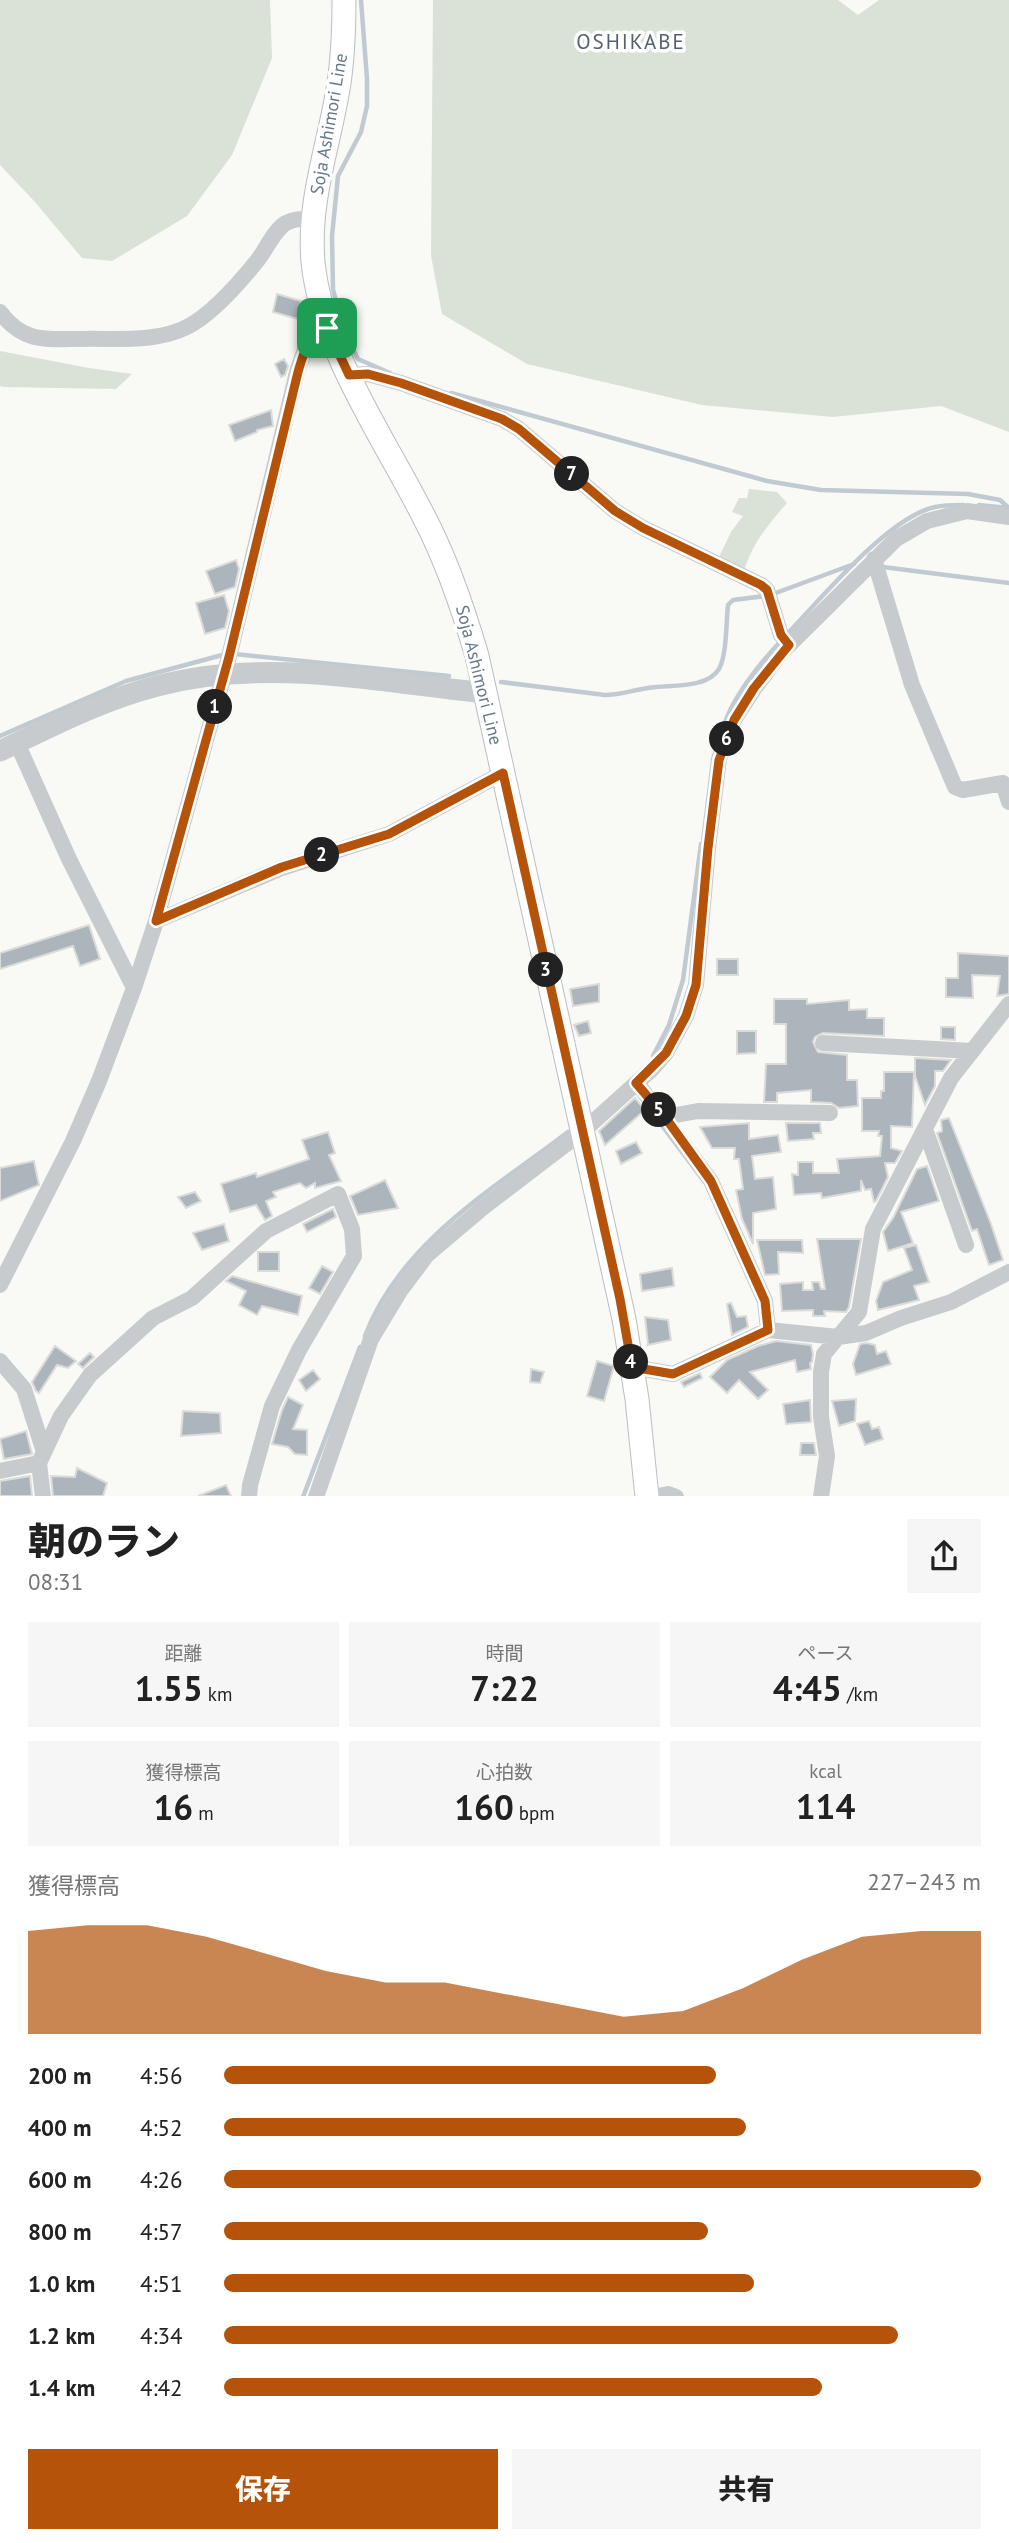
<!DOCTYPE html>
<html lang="ja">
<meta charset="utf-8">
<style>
:root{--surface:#fff;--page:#f6f6f6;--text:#222;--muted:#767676;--accent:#b45309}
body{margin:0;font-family:"PT Sans","Noto Sans JP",sans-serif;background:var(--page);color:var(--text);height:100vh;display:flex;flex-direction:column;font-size:26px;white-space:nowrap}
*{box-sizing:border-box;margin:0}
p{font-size:23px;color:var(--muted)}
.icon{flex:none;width:38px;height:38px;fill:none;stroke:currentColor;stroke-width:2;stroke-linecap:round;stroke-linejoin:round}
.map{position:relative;height:1496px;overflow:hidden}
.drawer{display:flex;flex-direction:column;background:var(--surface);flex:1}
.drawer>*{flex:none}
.pin{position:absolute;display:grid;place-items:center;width:60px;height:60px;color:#fff;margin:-30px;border-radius:14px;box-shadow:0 4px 10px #0006}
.km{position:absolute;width:35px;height:35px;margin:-18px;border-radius:50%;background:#222;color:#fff;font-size:19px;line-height:35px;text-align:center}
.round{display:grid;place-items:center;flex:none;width:74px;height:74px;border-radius:0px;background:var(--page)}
.overview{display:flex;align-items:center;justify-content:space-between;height:119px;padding:0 28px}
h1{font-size:38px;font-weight:800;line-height:52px}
.figures{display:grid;grid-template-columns:repeat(3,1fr);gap:10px;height:119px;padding:7px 28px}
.figures div{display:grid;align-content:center;border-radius:0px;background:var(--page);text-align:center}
.figures b{font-size:35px;font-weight:800}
.figures small{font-size:19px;font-weight:400}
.figures p{font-size:19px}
.chart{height:196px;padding:14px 28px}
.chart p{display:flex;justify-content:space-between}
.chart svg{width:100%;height:126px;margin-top:7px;fill:var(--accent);opacity:.7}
.primary-button{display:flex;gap:14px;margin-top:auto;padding:14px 28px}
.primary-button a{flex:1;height:80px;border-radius:0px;background:var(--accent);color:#fff;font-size:28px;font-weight:800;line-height:80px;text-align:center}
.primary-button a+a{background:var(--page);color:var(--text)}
ul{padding:0 28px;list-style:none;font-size:23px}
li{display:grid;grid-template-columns:112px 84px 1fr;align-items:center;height:52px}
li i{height:18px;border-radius:9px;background:var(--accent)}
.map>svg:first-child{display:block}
.green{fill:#dae1d7}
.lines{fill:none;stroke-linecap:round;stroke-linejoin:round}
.stream{stroke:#c1cad0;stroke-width:4.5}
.building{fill:#adb5bc;stroke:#dbdbd9;stroke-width:2}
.secondary-casing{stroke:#b9bec3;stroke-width:25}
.minor{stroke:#c7cbce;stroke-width:16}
.tertiary{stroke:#c7cbce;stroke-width:21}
.secondary{stroke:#fff;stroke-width:23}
.route-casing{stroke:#fff;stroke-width:14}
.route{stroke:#b45309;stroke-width:9}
.labels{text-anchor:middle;stroke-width:7;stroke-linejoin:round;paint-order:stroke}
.street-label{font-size:18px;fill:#677888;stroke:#fff}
.quarter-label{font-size:21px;letter-spacing:2px;fill:#55626d;stroke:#fff}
</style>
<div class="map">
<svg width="1009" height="1497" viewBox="0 0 1009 1497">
<rect width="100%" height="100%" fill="#f9f9f6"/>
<path class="green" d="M0 0H270L272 58 232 155 187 216 112 261 82 258 35 202 0 165Z
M433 0H838L858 15 879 0H1009V432L941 406 833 417 702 405 527 364 442 314 431 256Z
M0 351 89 368 132 374 116 389 4 387 0 386Z
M749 489 777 492 787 503C768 525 752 543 744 572L718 559 731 532 743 516 732 512 739 498H747Z"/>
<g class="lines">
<path class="stream" d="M361 0 367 79V106L361 132 338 176 332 236 333 289 342 327 358 359 390 373
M451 393 767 481 821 490 968 494 1000 500 1009 508
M979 505 1008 508
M883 567 1009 583
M773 594 854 564
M787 634C822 598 888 517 935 507 944 505 954 505 963 505
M235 654 449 676
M501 682 605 695C621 695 633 690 648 688 668 684 706 690 719 669 727 655 726 622 728 605L733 600 765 596
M724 726C732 698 761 662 781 641
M0 736 126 681 226 654
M653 1056 669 1025 683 980 701 844
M365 1336C400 1243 493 1189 568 1132
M303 1497 360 1347"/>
</g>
<path class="building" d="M277 294 301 301 298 319 273 312Z
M284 359 288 366 285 375 281 377 275 364Z
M271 410 273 426 257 430V432L235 441 229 425Z
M236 560 239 569 235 587 215 594 206 571Z
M224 595 229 611 225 628 205 634 196 603Z
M89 925 100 959 80 966 73 946 0 969V953Z
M958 953 1009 956V994L997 996 1000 976 972 975 973 998 946 997V978H958Z
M717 959H738V975H717Z
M599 984V1002L573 1006 570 989Z
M774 999H807V1004L849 1000V1010L867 1009V1018H884V1036L823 1033 815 1037 813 1042 818 1052 847 1055V1080H857L858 1106 839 1108 831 1103 811 1102V1090L777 1093V1102H764L766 1064H786V1024H774Z
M588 1021 591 1033 579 1036 574 1025Z
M941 1027H955V1040L941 1039Z
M737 1031H756V1053L737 1054Z
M915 1058 951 1060 943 1071H935V1086L925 1105 915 1076Z
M884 1072H914L912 1127 891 1126V1148L902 1151 895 1163H885L888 1177 876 1201 874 1202 871 1189 865 1190 861 1180V1191L822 1198 821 1193 794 1195 792 1174 798 1175V1162H813V1173H839L837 1159 880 1156 882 1136H878L879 1131H862V1098H881V1091H884Z
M635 1098 645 1110 605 1145 599 1131Z
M949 1118 991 1224 1003 1260 989 1265 977 1229 972 1231 937 1133 942 1131 941 1120Z
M749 1123V1139L778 1135 781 1152 752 1156 755 1179 773 1177 776 1209 753 1213V1244L742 1219 736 1190 743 1189 739 1159H734L735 1148H712L700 1127Z
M786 1123H820L821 1133H813L814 1139 788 1141Z
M328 1132 335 1153 329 1155 341 1181 315 1188V1183L306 1188 300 1183 273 1192 276 1197 266 1201 272 1216 265 1220 256 1205 230 1212 221 1184 256 1173 257 1177 309 1159 302 1140Z
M636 1142 642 1153 621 1164 616 1151Z
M34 1161 39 1185 0 1201V1168Z
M927 1166 939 1201 901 1212 913 1243 888 1251 883 1232 893 1218 917 1169Z
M385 1180 398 1208 358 1215 350 1196Z
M195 1192 201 1201 186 1208 178 1197Z
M333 1209 336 1217 307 1232 303 1224Z
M224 1224 229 1241 202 1250 193 1233Z
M817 1239H861L849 1307 846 1312 824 1311 825 1316H813V1310L782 1311 780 1284 803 1282V1290H813L812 1282H819L821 1289H825Z
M757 1240H802L803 1253 778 1252 779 1274 765 1275Z
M916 1245 929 1282 914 1286 919 1300 878 1310 876 1301 883 1282 912 1270 904 1248Z
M258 1252H279V1271H258Z
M322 1266 333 1272 320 1294 309 1288Z
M672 1268 674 1286 642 1291 640 1274Z
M232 1276 302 1296 298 1315 262 1306 257 1315 239 1305 246 1291 226 1281Z
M731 1303 737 1317 746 1316 748 1327 732 1335 727 1304Z
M645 1317 668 1320 671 1340 648 1345Z
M776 1341 811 1345 813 1354 812 1362 810 1363 811 1369 797 1372 795 1360 750 1372 768 1390 758 1399 739 1380 727 1393 710 1377 727 1360 758 1346Z
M867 1343 875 1345 877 1354 886 1351 891 1364 856 1375 853 1364 860 1344Z
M55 1346 76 1361 68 1368 57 1365 39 1393 36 1391 32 1382Z
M90 1353 94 1357 83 1368 78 1364Z
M597 1361 614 1366 604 1401 587 1396Z
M531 1369 544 1372 540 1383 530 1382Z
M313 1370 320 1379 306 1391 299 1380Z
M700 1373 702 1378 684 1387 681 1382Z
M288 1397 303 1405 293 1429 307 1430V1455L295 1454 288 1447 272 1444 282 1410Z
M856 1399 855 1421 839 1426 832 1401Z
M810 1400 811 1422 786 1424 783 1404Z
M183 1411 220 1413 221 1433 181 1436Z
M869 1421 872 1429 879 1427 883 1439 865 1445 857 1424Z
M26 1431 32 1454 4 1459 0 1439Z
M801 1443H814L816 1455H800Z
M77 1468 107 1483 103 1496H53L51 1476 75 1477Z
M30 1476 32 1496H0V1481Z
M226 1485 231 1496H198Z"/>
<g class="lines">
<defs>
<path id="secondary" d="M344 0C344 32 343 63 337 95 327 151 308 203 313 262 322 351 384 438 424 517 447 561 463 608 477 656L624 1319 637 1399 647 1497"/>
</defs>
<use href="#secondary" class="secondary-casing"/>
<path class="minor" d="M0 312C23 343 45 339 81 339 115 338 156 343 187 327 211 315 240 282 257 261 266 250 274 230 286 223 295 218 303 219 313 219
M349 375 368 374 401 383 502 419 519 429 615 511 643 528 761 585 767 590 781 635 789 645
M874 559 912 685 955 787 963 790 1003 783 1009 802
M17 743 69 859 134 988
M156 921 282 868 389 834 503 773
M823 1043 972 1051
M637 1083 711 1181 765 1301 768 1330
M665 1117 698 1111 830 1113
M925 1129 966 1245
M0 1285 73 1141 99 1081 134 988 156 921 229 657 297 372C304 352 307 337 327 328
M0 1361 24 1389 44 1452
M632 1367 673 1374 768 1330 838 1337 866 1333 901 1318 951 1302 1009 1272
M0 1471 39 1463
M43 1497 39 1463 61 1416 90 1375 153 1318 192 1298 266 1231 338 1194 352 1229 354 1256 299 1350 272 1406 250 1485 249 1497
M316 1497 371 1339 400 1291 427 1255 485 1206 582 1132 652 1069 666 1053 686 1016 696 985 708 848 719 759 734 720 754 689 781 653 896 539 927 521 967 511 1009 517
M653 1497 668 1494 676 1497
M821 1497 827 1456 821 1417V1372L824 1354 859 1312 873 1229 951 1078 1009 1004"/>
<path class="tertiary" d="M0 751C51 727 102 700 157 686 264 657 378 682 486 693"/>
<use href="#secondary" class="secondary"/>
</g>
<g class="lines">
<defs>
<path id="route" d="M327 328 349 375 368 374 401 383 502 419 519 429 615 511 643 528 761 585 767 590 781 635 789 645 754 688 734 720 719 760 708 848 696 985 686 1016 666 1053 636 1083 665 1117 711 1181 765 1301 768 1330 673 1374 632 1367 620 1299 503 773 389 834 282 867 156 921 229 657 298 372C304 352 307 337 327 328Z"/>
</defs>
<use href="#route" class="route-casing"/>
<use href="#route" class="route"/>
</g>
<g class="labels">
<g class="street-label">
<text transform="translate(329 124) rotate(-80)" y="6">Soja Ashimori Line</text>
<text transform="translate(479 675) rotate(76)" y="6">Soja Ashimori Line</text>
</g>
<g class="quarter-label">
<text x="631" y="49">OSHIKABE</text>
</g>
</g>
</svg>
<div class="pin" style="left:327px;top:328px;background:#1e9e55"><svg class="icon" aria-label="arrive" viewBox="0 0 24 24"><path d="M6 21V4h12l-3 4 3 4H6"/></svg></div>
<b class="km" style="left:215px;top:707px">1</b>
<b class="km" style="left:322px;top:855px">2</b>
<b class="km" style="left:546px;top:970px">3</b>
<b class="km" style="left:631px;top:1362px">4</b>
<b class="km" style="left:659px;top:1110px">5</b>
<b class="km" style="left:727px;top:739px">6</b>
<b class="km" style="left:572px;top:474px">7</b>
</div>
<section class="drawer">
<div class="overview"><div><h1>朝のラン</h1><p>08:31</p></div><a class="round"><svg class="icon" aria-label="share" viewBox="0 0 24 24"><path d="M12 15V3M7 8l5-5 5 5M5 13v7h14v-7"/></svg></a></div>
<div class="figures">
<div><p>距離</p><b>1.55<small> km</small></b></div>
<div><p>時間</p><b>7:22</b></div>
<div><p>ペース</p><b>4:45<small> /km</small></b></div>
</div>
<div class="figures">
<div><p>獲得標高</p><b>16<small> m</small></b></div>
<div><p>心拍数</p><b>160<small> bpm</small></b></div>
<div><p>kcal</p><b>114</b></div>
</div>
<div class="chart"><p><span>獲得標高</span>227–243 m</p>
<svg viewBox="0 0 160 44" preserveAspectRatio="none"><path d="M0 44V8L10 6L20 6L30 10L40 16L50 22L60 26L70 26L80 30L90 34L100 38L110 36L120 28L130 18L140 10L150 8L160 8V44z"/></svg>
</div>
<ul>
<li><b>200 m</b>4:56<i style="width:65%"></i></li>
<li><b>400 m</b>4:52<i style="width:69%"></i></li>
<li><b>600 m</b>4:26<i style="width:100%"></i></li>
<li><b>800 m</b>4:57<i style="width:64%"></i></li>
<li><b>1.0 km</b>4:51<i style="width:70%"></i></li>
<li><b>1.2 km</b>4:34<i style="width:89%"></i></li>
<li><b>1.4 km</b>4:42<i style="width:79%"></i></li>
</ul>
<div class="primary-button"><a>保存</a><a>共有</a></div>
</section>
